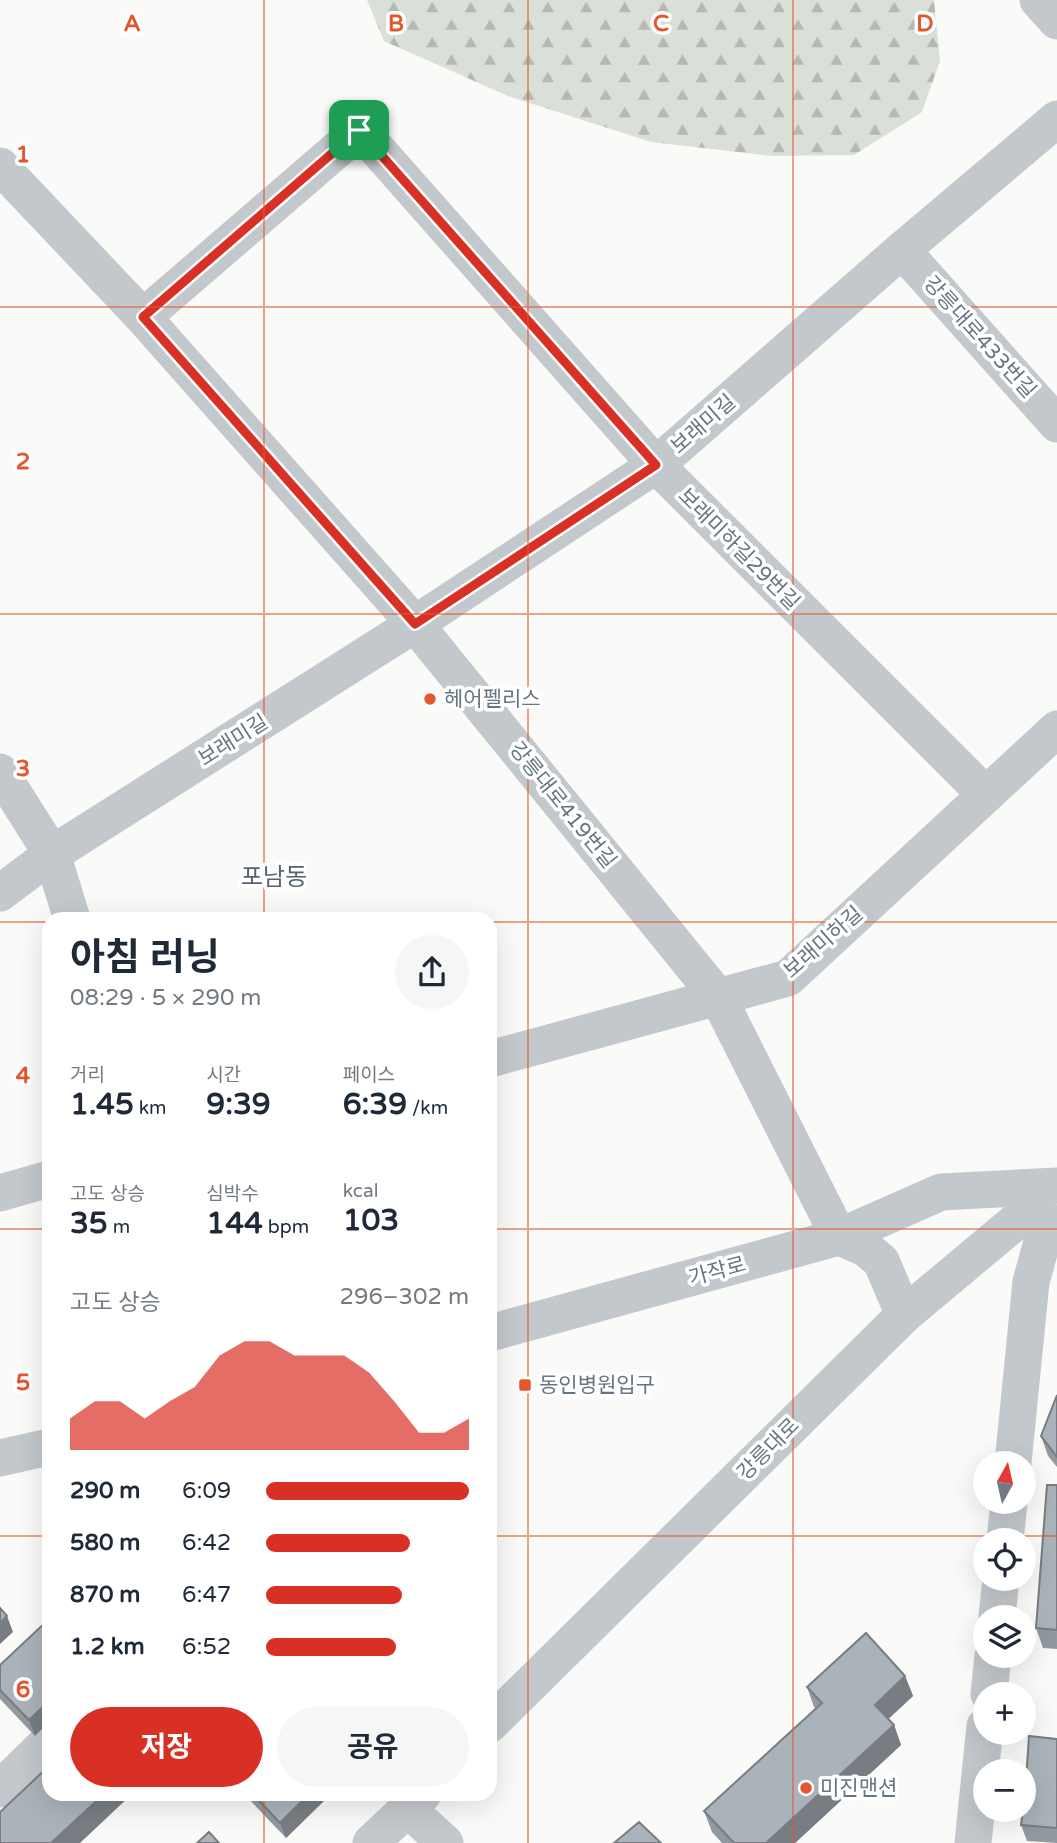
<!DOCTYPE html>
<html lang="ko">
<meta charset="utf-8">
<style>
:root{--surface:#fff;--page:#f6f6f7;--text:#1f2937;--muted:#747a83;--accent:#d93025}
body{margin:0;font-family:"Varela Round","Noto Sans KR",sans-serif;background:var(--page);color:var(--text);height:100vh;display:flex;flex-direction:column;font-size:26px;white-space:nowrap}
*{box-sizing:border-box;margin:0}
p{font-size:23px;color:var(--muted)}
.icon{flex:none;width:38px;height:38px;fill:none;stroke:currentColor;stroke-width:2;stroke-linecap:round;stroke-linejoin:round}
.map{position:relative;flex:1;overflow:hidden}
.side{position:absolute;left:42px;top:912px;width:455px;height:889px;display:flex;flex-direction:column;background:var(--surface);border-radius:21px;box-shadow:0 7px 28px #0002}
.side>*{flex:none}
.needle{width:46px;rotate:8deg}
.tools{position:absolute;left:973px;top:1451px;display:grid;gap:14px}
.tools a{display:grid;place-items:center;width:63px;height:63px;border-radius:50%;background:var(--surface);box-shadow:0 7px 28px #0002;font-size:35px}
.pin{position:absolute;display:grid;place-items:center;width:60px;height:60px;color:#fff;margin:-30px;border-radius:14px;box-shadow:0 4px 10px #0006}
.round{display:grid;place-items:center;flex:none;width:74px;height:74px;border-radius:37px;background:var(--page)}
.headline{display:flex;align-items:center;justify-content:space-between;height:119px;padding:0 28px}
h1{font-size:38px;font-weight:700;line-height:52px}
.metrics{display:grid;grid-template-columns:repeat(3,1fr);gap:10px;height:119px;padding:7px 28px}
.metrics div{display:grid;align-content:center}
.metrics b{font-size:30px;font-weight:700}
.metrics small{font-size:19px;font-weight:400}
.metrics p{font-size:19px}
.chart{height:196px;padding:14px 28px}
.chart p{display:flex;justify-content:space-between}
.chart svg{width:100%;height:126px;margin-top:7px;fill:var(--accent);opacity:.7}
.primary-button{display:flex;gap:14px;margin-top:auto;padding:14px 28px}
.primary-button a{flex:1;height:80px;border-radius:42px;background:var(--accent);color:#fff;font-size:28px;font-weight:700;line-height:80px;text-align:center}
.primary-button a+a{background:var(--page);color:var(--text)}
ul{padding:0 28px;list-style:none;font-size:23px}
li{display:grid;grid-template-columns:112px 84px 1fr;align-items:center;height:52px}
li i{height:18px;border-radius:9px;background:var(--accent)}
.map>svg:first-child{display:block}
.forest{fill:url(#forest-firs)}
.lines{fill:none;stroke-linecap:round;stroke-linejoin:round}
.minor{stroke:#c3c8cc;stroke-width:37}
.wall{fill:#929a9f}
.shaded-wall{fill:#777d82}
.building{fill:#aab3b9;stroke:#777d82;stroke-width:2}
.route-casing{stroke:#fff;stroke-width:14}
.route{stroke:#d93025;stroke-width:9}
.grid{fill:none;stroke:#e4572e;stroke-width:2;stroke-opacity:0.55}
.poi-dot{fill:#e4572e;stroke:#fff;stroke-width:2.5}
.labels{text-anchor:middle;stroke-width:7;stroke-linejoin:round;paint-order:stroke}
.street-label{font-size:21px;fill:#657683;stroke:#fff}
.poi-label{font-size:21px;fill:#657683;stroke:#fff;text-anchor:start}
.quarter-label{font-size:24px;fill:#57646e;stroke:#fff}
.grid-label{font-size:23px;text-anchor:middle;font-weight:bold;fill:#e4572e;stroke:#fff;stroke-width:7;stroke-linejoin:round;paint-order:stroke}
</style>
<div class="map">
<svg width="1057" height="1843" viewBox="0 0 1057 1843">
<defs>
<pattern id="forest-firs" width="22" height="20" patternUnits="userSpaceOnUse" patternTransform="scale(1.75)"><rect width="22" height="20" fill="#dadfd7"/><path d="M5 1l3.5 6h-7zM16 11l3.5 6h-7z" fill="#b4b9b4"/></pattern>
</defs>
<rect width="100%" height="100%" fill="#fafaf8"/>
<path class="forest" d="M367 0H934L940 61 922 112 854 155 772 156 651 142 508 96 384 41Z"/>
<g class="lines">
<path class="minor" d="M1038 0 1057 21
M0 166 143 317 415 624 718 997 839 1237 941 1192 1057 1186
M902 250 1057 424
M143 317 360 130 656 465 986 795
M0 772 52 854 72 919
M0 893 52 854 415 624 656 465 902 250 1057 119
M490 1059 788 978 1057 729
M0 1193 49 1179
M490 1333 839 1237 865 1248 881 1261 904 1315
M0 1458 49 1447
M1013 1463 1031 1282 1057 1187
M1005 1540 1009 1502
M997 1617 1001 1578
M989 1694 993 1656
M490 1724 904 1315 1057 1187
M0 1789 49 1741
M408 1809 445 1843
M371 1843 423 1794
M973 1843 985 1726"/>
</g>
<path class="wall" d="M1057 1395V1467L1048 1456 1041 1436Z
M1057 1485V1649L1043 1648 1036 1628Z
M49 1619 35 1736 0 1699V1665Z
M905 1676 913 1696 888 1719 894 1725 901 1745 795 1843H722L712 1832 704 1811 816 1709 814 1707 807 1687Z
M1057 1739V1843L1027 1841 1021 1825Z
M244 1794H331L286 1838Z"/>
<path class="shaded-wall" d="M7 1616 13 1632 0 1644V1623Z
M905 1676 913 1696 882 1725 875 1705Z
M49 1701V1722L35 1736 29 1720Z
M894 1725 901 1745 795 1843H766Z
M104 1794H132L80 1843H51Z
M309 1794H331L286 1838 280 1823Z"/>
<path class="building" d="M1057 1395V1457L1041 1436Z
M1047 1485H1057V1630L1036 1628Z
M0 1608 7 1616 0 1623Z
M49 1619V1701L29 1720 0 1690V1665Z
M866 1633 905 1676 875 1705 894 1725 766 1843H734L704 1811 822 1703 807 1687Z
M1029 1736 1057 1739V1828L1021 1825 1023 1810H1024Z
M49 1766V1794H104L51 1843H0V1812Z
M253 1794H309L280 1823Z
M639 1822 661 1843H614Z
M209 1832 219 1843H197Z"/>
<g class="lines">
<defs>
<path id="route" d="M359 130 656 465 415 624 143 317Z"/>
</defs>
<use href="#route" class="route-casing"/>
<use href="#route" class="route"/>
</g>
<path class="grid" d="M264 0V919M528 0V1843M793 0V1843M0 307H1057M0 614H1057M0 922H49M490 922H1057M0 1229H49M490 1229H1057M0 1536H49M490 1536H1057M264 1794V1843"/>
<g class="poi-dot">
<circle cx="430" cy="699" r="7"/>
<rect x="518" y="1378" width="14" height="14" rx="3.5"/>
<circle cx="806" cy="1788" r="7"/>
</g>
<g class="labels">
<g class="street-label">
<text transform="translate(980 337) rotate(48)" y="7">강릉대로433번길</text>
<text transform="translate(703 424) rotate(-41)" y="7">보래미길</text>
<text transform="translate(739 549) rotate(45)" y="7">보래미하길29번길</text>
<text transform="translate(233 740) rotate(-32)" y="7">보래미길</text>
<text transform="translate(563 805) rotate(51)" y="7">강릉대로419번길</text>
<text transform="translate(823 942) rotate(-41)" y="7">보래미하길</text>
<text transform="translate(717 1271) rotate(-15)" y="7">가작로</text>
<text transform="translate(768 1449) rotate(-45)" y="7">강릉대로</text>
</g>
<g class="poi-label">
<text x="444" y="706">헤어펠리스</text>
<text x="539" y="1392">동인병원입구</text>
<text x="820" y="1795">미진맨션</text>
</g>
<g class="quarter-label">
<text x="274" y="885">포남동</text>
</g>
</g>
<g class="grid-label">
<text x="132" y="31">A</text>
<text x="396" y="31">B</text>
<text x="661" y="31">C</text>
<text x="925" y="31">D</text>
<text x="23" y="162">1</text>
<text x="23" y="469">2</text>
<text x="23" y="776">3</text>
<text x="23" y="1083">4</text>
<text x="23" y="1390">5</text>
<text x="23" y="1697">6</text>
</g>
</svg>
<div class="tools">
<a><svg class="needle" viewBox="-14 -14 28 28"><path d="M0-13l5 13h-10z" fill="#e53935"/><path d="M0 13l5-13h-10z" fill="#747a83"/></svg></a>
<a><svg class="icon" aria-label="locate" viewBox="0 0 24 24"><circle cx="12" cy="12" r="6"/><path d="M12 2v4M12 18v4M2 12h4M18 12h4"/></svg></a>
<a><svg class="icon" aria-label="layers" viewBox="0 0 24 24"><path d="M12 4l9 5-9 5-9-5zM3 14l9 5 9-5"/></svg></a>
<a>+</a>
<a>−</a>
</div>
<div class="pin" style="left:359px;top:130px;background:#1e9e55"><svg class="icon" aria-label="arrive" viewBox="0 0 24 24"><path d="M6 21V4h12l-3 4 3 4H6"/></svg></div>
<section class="side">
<div class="headline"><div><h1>아침 러닝</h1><p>08:29 · 5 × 290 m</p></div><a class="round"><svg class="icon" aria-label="share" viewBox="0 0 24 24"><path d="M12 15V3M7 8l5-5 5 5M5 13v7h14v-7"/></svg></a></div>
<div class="metrics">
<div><p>거리</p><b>1.45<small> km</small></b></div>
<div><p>시간</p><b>9:39</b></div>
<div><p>페이스</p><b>6:39<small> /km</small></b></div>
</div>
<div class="metrics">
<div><p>고도 상승</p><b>35<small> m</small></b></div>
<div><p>심박수</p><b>144<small> bpm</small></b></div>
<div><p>kcal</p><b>103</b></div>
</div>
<div class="chart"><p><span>고도 상승</span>296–302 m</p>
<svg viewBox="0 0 160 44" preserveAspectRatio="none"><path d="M0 44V33L10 27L20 27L30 33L40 27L50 22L60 11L70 6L80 6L90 11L100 11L110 11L120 17L130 27L140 38L150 38L160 33V44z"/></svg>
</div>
<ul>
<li><b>290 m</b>6:09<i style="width:100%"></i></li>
<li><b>580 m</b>6:42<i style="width:71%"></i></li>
<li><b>870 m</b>6:47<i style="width:67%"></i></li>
<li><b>1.2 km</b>6:52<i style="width:64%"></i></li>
</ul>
<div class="primary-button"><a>저장</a><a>공유</a></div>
</section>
</div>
